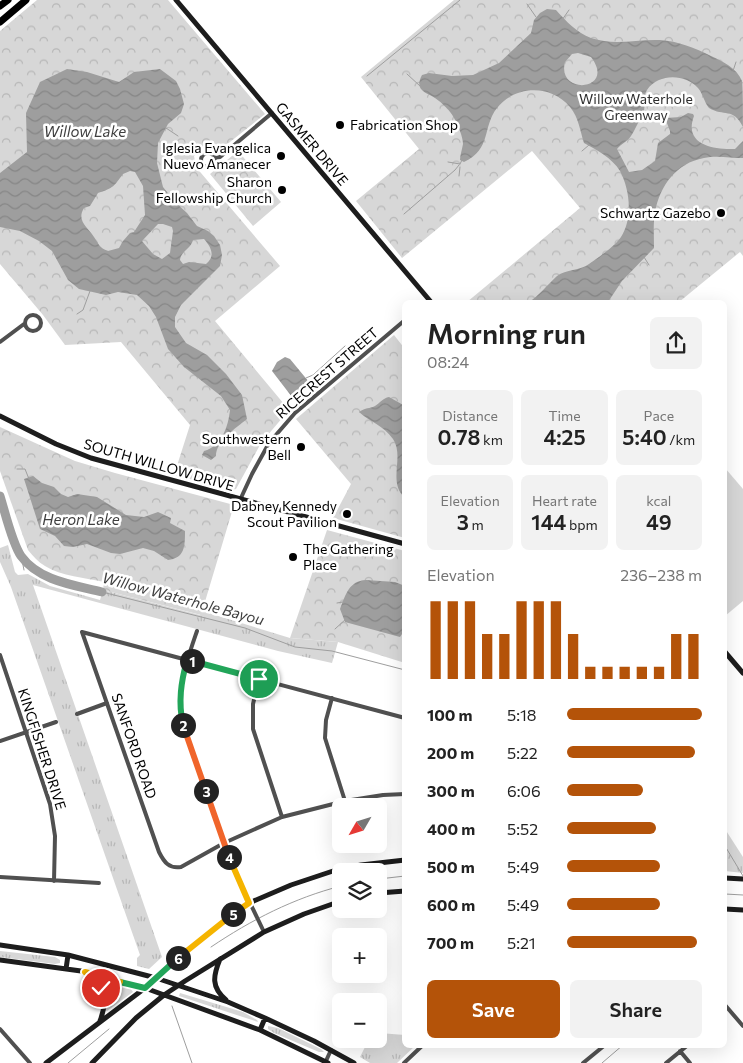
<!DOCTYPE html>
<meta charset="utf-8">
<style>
:root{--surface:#fff;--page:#f2f2f2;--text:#222;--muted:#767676;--accent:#b45309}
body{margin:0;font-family:Commissioner,sans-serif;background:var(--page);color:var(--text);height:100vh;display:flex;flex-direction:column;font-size:19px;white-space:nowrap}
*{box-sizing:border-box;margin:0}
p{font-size:16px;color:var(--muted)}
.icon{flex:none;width:28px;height:28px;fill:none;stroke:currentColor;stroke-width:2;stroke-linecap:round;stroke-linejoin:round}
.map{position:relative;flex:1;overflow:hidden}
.panel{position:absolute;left:402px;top:300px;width:325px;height:748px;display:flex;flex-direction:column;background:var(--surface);border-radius:8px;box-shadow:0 5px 20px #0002}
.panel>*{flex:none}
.needle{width:32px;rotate:231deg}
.fabs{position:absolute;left:332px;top:798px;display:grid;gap:10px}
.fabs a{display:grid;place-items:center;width:55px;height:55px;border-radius:8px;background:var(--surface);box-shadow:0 5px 20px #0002;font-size:25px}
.pin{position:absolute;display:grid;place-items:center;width:42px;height:42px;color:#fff;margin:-21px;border:2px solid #fff;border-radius:50%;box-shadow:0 1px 5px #0007}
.km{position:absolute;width:25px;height:25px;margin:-12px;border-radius:50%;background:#222;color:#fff;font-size:14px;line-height:25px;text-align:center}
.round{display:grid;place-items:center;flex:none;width:52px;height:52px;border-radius:8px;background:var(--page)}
.overview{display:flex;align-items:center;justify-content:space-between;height:85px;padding:0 25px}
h1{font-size:28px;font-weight:600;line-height:38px}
.metrics{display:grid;grid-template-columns:repeat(3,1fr);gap:8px;height:85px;padding:5px 25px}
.metrics div{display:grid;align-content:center;border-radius:8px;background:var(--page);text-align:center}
.metrics b{font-size:21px;font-weight:600}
.metrics small{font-size:14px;font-weight:400}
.metrics p{font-size:14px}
.chart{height:140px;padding:10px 25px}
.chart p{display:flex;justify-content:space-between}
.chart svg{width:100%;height:90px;margin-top:5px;stroke:var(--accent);stroke-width:6}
.primary-button{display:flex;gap:10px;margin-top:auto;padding:10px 25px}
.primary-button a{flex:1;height:58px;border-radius:8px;background:var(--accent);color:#fff;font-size:20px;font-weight:600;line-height:58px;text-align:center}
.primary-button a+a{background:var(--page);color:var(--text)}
ul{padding:0 25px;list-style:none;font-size:16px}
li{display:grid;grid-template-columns:80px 60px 1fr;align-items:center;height:38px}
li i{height:12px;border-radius:6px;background:var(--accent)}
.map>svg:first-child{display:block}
.grass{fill:url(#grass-tufts)}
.forest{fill:url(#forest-crowns)}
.pitch{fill:#d7d7d7}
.water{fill:url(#water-waves);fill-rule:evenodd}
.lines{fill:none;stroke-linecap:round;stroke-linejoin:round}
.stream{stroke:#9e9e9e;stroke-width:1}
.river{stroke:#9e9e9e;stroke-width:9}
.street{stroke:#505050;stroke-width:4}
.secondary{stroke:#1d1d1d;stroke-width:5}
.highway{stroke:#000;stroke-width:7}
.split-1-casing{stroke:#fff;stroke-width:10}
.split-2-casing{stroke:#fff;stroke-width:10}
.split-3-casing{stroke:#fff;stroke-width:10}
.split-4-casing{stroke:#fff;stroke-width:10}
.split-5-casing{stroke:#fff;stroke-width:10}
.split-6-casing{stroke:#fff;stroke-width:10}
.split-7-casing{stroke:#fff;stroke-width:10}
.split-8-casing{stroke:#fff;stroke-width:10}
.split-1{stroke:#22a559;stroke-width:6}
.split-2{stroke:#22a559;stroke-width:6}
.split-3{stroke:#f0652b;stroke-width:6}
.split-4{stroke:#f0652b;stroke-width:6}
.split-5{stroke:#f5b400;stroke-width:6}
.split-6{stroke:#f5b400;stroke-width:6}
.split-7{stroke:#22a559;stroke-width:6}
.split-8{stroke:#f5b400;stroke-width:6}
.poi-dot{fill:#000;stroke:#fff;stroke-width:2}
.labels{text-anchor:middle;stroke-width:5;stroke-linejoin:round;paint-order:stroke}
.park-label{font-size:14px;fill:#2e2e2e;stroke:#fff}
.poi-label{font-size:14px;fill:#000;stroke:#fff;text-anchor:end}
.street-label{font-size:14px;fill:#000;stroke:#fff}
.water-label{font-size:15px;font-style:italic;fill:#3f3f3f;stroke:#fff}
</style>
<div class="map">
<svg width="743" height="1063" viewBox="0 0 743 1063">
<defs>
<pattern id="grass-tufts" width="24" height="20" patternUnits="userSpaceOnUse" patternTransform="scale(1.25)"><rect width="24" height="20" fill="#d7d7d7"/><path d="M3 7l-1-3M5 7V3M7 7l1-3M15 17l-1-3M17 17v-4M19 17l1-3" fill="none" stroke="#b7b7b7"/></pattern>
<pattern id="forest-crowns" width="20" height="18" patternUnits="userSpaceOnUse" patternTransform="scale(1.25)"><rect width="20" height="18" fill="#d7d7d7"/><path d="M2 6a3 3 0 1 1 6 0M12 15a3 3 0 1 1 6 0" fill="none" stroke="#b7b7b7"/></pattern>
<pattern id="water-waves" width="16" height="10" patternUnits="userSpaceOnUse" patternTransform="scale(1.25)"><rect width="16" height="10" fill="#9e9e9e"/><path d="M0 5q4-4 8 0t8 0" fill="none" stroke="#868686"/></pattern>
</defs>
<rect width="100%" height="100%" fill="#fff"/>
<path class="grass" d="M8 545 15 572 18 575 28 574 50 586 100 600 103 590 200 615 202 611 290 638 338 642 332 663 278 651 33 585 162 957 149 969 137 966V958L140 955 11 587 0 562V548Z
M725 829 743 857V873L725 871Z
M0 951 55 957 60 960V963L55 964 0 957Z
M98 980 131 989 133 992 107 1011 105 1010V991Z
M180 993 243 1012 257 1020 258 1022 179 996Z
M268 1026 278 1028 321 1049 324 1052H319L274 1033 268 1029Z
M379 1033 405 1035V1045H416L397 1063H370L360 1057 367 1043V1039H379Z"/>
<path class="forest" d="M37 0H168L265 114 220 150 207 146 201 147 194 156 196 167 201 173 280 266 215 321 289 410 261 443 236 489 233 490 174 475 190 425 121 342 65 345 43 315 0 264V31Z
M454 0H743V256L740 252 679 302H467L580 208 532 151 402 258 356 201 419 149 361 77Z
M238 151 281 202 253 226 210 174Z
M394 335 405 349V538L333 518 351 484 296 419Z
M0 427 75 461 115 473 234 505 201 615 103 590 104 582C86 578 61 576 45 566 38 562 33 556 28 550L0 471Z
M327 530 405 551V663L338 642 290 638Z"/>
<path class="pitch" d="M725 468 743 489V601L725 616Z"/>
<path class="water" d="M547 9 556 10C566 21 577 33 591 38 615 46 636 39 660 40 678 41 695 48 711 56 722 61 737 68 742 81 743 88 743 117 743 127 733 107 724 117 709 108 704 102 703 94 698 88 685 74 659 73 647 90 642 98 647 108 642 116 638 122 635 130 631 136 628 141 621 144 617 149L629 172 642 170 655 161 658 143 670 134V131L665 118 681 117 688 113 693 114 694 116C683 145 714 150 735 149L743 141V158C730 158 716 155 704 158 676 163 660 186 655 212 653 224 654 236 654 248L622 281 608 302H529C540 295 547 285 557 276 566 269 580 271 589 264 599 257 614 247 621 237 633 218 630 190 620 171 612 158 597 150 584 143 580 131 579 118 570 107 551 84 515 85 497 108 482 127 492 149 464 162L460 160C460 155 462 150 463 144 463 137 458 125 454 118 450 110 442 103 435 98 425 92 414 90 422 75L429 73 452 76 473 75 499 63 531 33 534 20 540 13ZM578 53 591 57C617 91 556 96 565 62L572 54Z
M67 69 87 72 119 82 134 72 160 69 176 81 180 89 184 104 181 113 168 124 158 143 157 163 163 187 175 202 187 213 197 226 208 231 214 236 220 245 222 255 220 266 181 305 175 317V327L186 343 207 355 226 374 242 395 247 419C236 428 216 441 216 456L211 460 202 455 204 451C222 446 228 427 230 410L221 396 184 367 168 349 156 317 149 306 137 295 118 292 106 295 79 289 68 280 52 251 39 241 20 231 0 227V173L27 152 26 113 40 82ZM130 171 135 172 143 186 145 215 134 232 130 233 123 241 119 248 108 251C99 248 99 244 94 237 88 227 76 221 84 208L90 206 98 193C114 188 114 186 123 174ZM158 224H163L172 227 173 231 170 253 162 259 153 254 142 241ZM204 239C211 247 216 256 206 264L189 262 183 264 180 260C181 251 191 249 193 240Z
M285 357 290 359 309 382 310 385 298 396 292 397 272 371 277 362Z
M389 397 405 406V498C387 482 405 457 393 439 383 425 370 422 359 412 366 407 369 409 375 406 380 403 383 398 389 397Z
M33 476 42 483 54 487 61 494 68 497 77 494 97 497 126 515 144 517 158 512 171 518 170 523 185 531C185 546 185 558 168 560L154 551 143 548 120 554 111 553 87 544 73 547 64 546 55 536 40 529 24 479Z
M366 580 395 582 405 586V634H402L400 637 345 622 340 609C346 594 349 581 366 580Z"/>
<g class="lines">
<path class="stream" d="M527 4 536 17
M562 20 569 10
M733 71 736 62
M407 74 420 86
M367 76 460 0
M166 128 178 136
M582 151 589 145
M448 162 460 164 462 160
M459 176 460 167
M404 214 455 170 459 165
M644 257 649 265
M77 314 83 310 90 291
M306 378 313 375 345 346
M17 469H25L29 479
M21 555 24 570
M102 592 245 628 295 647 332 651 405 670
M337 603 343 602
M335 629 346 619
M725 846 743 876
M379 879 405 876
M725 894 743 895
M211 947C251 920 294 898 341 886
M172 1006 192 1063
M68 1063 109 1029
M602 1063 623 1045"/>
<path class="river" d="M0 496C5 512 12 543 21 556 39 581 74 585 102 592"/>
<path class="street" d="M201 160a7 7 0 1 1 14 0a7 7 0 1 1-14 0Z
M215 158 220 157 272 113
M25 323a8 8 0 1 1 16 0a8 8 0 1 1-16 0Z
M0 342 24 324
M240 500 252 474 269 443 295 413 405 320
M197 631C184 669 175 692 185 732L238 878 264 932
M82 632 159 852C164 862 169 869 181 867L224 843 282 817 345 801 383 795 405 794
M82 632 405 718
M0 655 50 804 55 836 54 881
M259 679 253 704V729L282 817
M332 698 326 720 325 738 345 801
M77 714 107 703
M0 741 56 722
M0 877 99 883
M725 1005 743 1026
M0 1029 30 1063
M680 1051 690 1063
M325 1063 331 1050
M404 1063 423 1045
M583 1063 605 1045
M666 1063 688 1045"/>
<path class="secondary" d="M176 0 431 302
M0 416 56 444 91 458 405 544
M725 652 743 673
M725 878 743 879
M379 893 405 891
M725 909 743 910
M0 945 68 955 156 978 228 1002 265 1018 314 1041 354 1063
M220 959C213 976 211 987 226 1000
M0 960 81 971 145 988 260 1030 328 1063
M66 969 68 955
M87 974C104 988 108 1001 100 1021
M260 1030 265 1018
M46 1063 145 988 204 937 249 903 291 885 336 870 361 865 405 860
M92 1063 136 1018 164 995 185 981 264 932 304 914 341 901"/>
<path class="highway" d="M0 6 8 0
M0 22 26 0"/>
</g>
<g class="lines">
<defs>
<path id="split-1" d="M192 661 259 679"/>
<path id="split-2" d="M183 725C178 702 181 682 187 660L192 661"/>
<path id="split-3" d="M183 725 206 791"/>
<path id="split-4" d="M206 791 229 857"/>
<path id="split-5" d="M229 857 249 903 233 914"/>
<path id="split-6" d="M178 958 233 914"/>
<path id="split-7" d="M120 982 145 988 178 958"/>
<path id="split-8" d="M101 988 96 982 85 972 120 982"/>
</defs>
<use href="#split-1" class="split-1-casing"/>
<use href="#split-2" class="split-2-casing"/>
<use href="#split-3" class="split-3-casing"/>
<use href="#split-4" class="split-4-casing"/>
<use href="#split-5" class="split-5-casing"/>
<use href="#split-6" class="split-6-casing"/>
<use href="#split-7" class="split-7-casing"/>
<use href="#split-8" class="split-8-casing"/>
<use href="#split-1" class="split-1"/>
<use href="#split-2" class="split-2"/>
<use href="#split-3" class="split-3"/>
<use href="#split-4" class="split-4"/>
<use href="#split-5" class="split-5"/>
<use href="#split-6" class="split-6"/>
<use href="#split-7" class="split-7"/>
<use href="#split-8" class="split-8"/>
</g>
<g class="poi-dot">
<circle cx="340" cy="125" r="5"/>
<circle cx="281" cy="156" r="5"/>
<circle cx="282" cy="190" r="5"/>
<circle cx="721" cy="213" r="5"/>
<circle cx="301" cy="447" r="5"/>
<circle cx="347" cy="514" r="5"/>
<circle cx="293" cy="557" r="5"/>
</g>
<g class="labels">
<g class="park-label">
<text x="636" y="104">Willow Waterhole<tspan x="636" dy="16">Greenway</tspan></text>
</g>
<g class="poi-label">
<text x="350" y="130" text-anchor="start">Fabrication Shop</text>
<text x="271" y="153">Iglesia Evangelica<tspan x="271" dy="16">Nuevo Amanecer</tspan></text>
<text x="272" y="187">Sharon<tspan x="272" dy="16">Fellowship Church</tspan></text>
<text x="711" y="218">Schwartz Gazebo</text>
<text x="291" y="444">Southwestern<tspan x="291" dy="16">Bell</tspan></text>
<text x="337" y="511">Dabney Kennedy<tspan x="337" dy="16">Scout Pavilion</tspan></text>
<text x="303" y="554" text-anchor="start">The Gathering<tspan x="303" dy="16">Place</tspan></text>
</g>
<g class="street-label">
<text transform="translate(312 144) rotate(50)" y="5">GASMER DRIVE</text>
<text transform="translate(327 373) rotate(-41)" y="5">RICECREST STREET</text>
<text transform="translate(159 465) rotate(16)" y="5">SOUTH WILLOW DRIVE</text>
<text transform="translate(134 746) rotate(71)" y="5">SANFORD ROAD</text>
<text transform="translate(42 749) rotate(72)" y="5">KINGFISHER DRIVE</text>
</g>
<g class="water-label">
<text x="85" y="137">Willow Lake</text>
<text x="81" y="525">Heron Lake</text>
<text transform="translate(183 599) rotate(15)" y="5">Willow Waterhole Bayou</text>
</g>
</g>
</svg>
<div class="fabs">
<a><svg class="needle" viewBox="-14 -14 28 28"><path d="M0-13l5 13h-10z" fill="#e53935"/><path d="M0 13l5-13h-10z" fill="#767676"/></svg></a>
<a><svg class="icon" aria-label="layers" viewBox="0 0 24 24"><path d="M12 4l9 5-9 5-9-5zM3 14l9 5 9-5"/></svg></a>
<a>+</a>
<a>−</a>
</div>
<div class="pin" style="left:259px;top:679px;background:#1e9e55"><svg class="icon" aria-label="arrive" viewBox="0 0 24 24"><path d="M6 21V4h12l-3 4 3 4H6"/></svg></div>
<div class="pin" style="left:101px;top:988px;background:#d93025"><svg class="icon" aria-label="check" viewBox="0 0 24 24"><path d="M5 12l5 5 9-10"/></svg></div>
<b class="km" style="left:192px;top:661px">1</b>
<b class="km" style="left:183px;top:725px">2</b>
<b class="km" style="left:206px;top:791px">3</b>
<b class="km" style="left:229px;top:857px">4</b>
<b class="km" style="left:233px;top:914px">5</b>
<b class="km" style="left:178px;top:958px">6</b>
<section class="panel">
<div class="overview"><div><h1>Morning run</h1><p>08:24</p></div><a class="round"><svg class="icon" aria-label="share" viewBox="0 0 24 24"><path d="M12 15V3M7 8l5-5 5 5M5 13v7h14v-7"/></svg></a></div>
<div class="metrics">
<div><p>Distance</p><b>0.78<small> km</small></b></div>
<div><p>Time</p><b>4:25</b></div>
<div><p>Pace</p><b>5:40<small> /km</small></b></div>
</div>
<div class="metrics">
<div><p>Elevation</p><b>3<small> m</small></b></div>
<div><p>Heart rate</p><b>144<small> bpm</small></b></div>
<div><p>kcal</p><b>49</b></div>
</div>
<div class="chart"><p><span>Elevation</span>236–238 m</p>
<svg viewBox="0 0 160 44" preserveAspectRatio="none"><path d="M5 44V6M15 44V6M25 44V6M35 44V22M45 44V22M55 44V6M65 44V6M75 44V6M85 44V22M95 44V38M105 44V38M115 44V38M125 44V38M135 44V38M145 44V22M155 44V22"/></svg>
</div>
<ul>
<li><b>100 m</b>5:18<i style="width:100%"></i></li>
<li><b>200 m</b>5:22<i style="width:95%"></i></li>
<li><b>300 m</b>6:06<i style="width:56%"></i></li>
<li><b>400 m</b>5:52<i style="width:66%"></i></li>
<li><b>500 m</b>5:49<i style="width:69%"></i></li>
<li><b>600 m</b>5:49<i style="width:69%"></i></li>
<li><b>700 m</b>5:21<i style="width:96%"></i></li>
</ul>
<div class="primary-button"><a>Save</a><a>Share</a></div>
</section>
</div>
